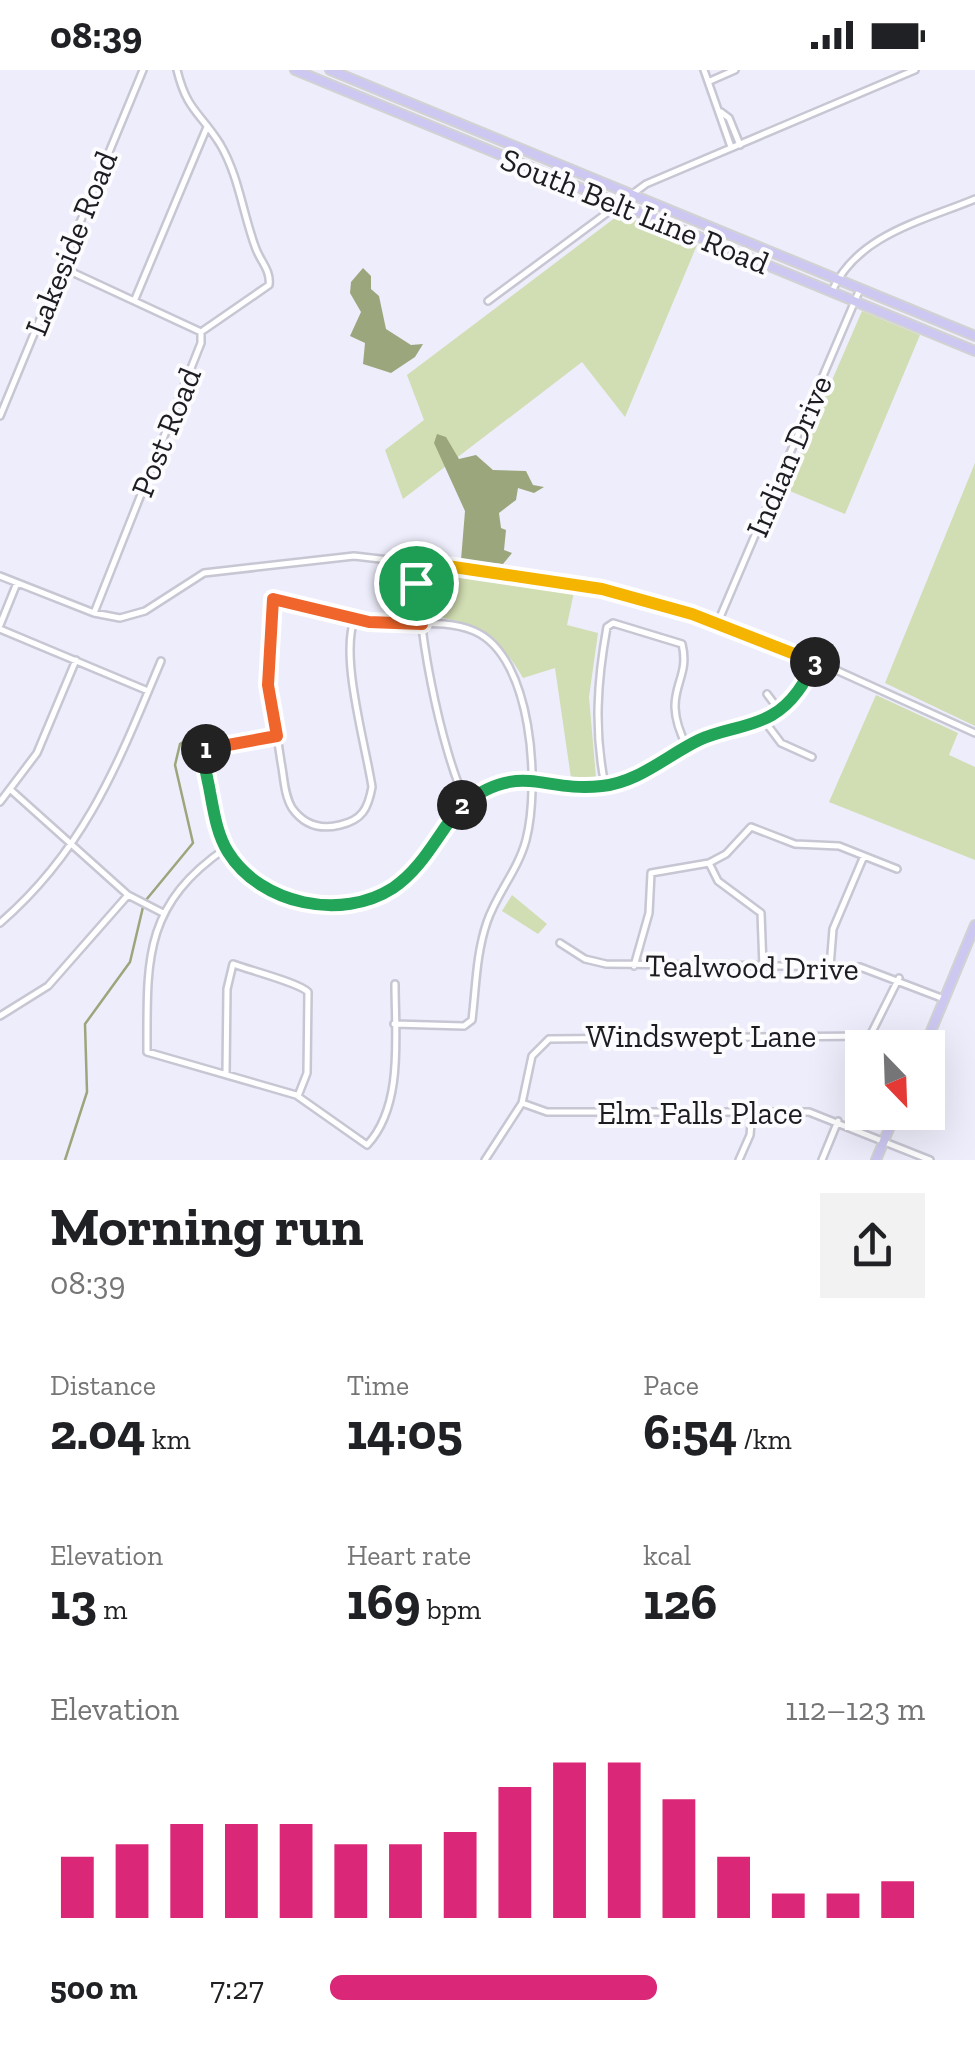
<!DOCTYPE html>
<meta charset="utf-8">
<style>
:root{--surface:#fff;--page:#f2f2f2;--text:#202124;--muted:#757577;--accent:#db2777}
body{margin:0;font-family:"Zilla Slab",serif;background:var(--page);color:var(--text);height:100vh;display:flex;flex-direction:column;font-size:38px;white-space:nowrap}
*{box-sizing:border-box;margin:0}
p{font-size:32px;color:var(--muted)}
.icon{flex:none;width:55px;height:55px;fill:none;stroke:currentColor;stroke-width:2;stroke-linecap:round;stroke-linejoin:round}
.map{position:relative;height:1090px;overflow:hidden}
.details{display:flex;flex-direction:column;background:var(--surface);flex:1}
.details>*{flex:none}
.needle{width:65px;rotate:157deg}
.controls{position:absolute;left:845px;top:960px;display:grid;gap:20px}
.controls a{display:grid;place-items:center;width:100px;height:100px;border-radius:0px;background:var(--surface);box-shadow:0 10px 40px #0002;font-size:50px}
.pin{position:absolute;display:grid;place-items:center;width:85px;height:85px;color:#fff;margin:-42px;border:5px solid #fff;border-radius:50%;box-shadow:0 2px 10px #0007}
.km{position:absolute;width:50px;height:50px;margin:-25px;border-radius:50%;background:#222;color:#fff;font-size:28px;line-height:50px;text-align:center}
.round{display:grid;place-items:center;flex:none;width:105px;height:105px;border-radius:0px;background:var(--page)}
.overview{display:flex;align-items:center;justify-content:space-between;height:170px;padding:0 50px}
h1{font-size:55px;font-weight:700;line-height:75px}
.figures{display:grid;grid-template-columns:repeat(3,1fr);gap:15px;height:170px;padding:10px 50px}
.figures div{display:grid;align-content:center}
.figures b{font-size:50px;font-weight:700}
.figures small{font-size:28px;font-weight:400}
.figures p{font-size:28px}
.chart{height:280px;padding:20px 50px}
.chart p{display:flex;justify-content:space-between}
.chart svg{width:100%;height:180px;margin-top:10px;stroke:var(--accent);stroke-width:6}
ul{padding:0 50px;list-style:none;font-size:32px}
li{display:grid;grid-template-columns:160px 120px 1fr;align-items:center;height:75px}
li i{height:25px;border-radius:12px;background:var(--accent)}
.status{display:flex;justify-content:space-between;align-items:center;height:70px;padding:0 50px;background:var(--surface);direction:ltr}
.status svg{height:28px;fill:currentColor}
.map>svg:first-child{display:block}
.green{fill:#d1ddb2}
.water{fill:#9ba67c}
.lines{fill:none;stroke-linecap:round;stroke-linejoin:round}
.stream{stroke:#9ba67c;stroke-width:2.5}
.minor-casing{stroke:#c7c6d3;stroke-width:10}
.major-casing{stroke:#d2d2d3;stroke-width:12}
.minor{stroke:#fff;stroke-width:5}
.major{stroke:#cdc8f1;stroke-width:8}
.split-1-casing{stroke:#fff;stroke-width:20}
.split-2-casing{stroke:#fff;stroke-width:20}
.split-3-casing{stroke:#fff;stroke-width:20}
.split-4-casing{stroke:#fff;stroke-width:20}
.split-1{stroke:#f0652b;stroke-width:12}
.split-2{stroke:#22a559;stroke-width:12}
.split-3{stroke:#22a559;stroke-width:12}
.split-4{stroke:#f5b400;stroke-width:12}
.labels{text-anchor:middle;stroke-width:8;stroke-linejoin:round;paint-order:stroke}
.street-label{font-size:32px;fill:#1c1c21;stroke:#fcfbfe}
</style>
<div class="status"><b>08:39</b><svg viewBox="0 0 49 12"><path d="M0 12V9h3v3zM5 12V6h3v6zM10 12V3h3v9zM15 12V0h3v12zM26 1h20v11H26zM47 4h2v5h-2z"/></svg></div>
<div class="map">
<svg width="975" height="1090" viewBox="0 0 975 1090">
<rect width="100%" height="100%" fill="#eeedfb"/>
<path class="green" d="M620 144 697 175 625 347 582 292 403 429 385 380 424 350 407 305Z
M862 241 920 265 845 444 785 419Z
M975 393V656L885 613Z
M430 501 574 522 567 555 598 563 589 627 596 708H571L555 598 523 608C500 567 475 553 429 545L424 505Z
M876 625 958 663 949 685 975 697V790L829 732Z
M512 825 547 854 538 864 502 841Z"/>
<path class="water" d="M363 198 371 206V219L379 226 386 259 411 275 423 274 415 287 391 303 363 294 365 273 350 266 361 242 350 223 351 212Z
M437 364 446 367 459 389 476 385 493 400 526 401 533 415 544 417 534 423 518 418 516 430 499 443 501 458 506 460 504 480 512 483 503 494 461 490 465 441 434 373Z"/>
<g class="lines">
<path class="stream" d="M146 830 193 773 175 695 180 674 200 660
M65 1090 87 1022 85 954 130 892 143 837"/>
<defs>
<path id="minor" d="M704 0 731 77
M710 11 735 0
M721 42 729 48 740 75
M61 197 201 262
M832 221C857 165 922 151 975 129
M135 229 207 57
M488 231 646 114 915 0
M0 346 143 0
M421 492C411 539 443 688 466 731
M0 506 94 543 120 548 145 541 204 503 354 486 548 508 653 533 783 576 975 663
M94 543 201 273V262L269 215C271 201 261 192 256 179 243 145 239 106 220 74 200 42 187 41 177 0
M355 548C339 585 366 676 372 717 368 739 362 750 340 755 320 760 304 755 292 738 284 725 284 707 281 692 272 636 267 586 273 529 305 536 337 546 369 552 405 558 441 547 474 561 533 586 540 716 526 770 518 800 497 823 487 852 476 884 476 917 472 950L464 956 394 954
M718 552 860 219
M0 555 17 513
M0 559 148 621
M767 624 779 640
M763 649 781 673 812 687
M277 666 202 680C208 713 210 754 228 783 268 843 357 851 409 805 444 774 452 726 504 712 536 703 567 720 601 716 641 712 668 683 703 668 726 659 754 657 775 643 795 630 806 611 816 590
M605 715C594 661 597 612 607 557L613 553 682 574C692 614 658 620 687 677
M12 721 128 825 163 843
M0 732 37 683 76 590
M226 778C143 835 147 890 147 982L296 1025 367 1075C404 1036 395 964 395 914
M710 795 718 811 761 843 763 897
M0 853C86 779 119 691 161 591
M560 873 585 889 606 894 860 897 944 929
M634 896 649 843 651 803 709 793 726 784 751 757 795 774 839 776 897 799
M830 897 833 859 864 786
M0 946 48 916 128 825
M226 1004 227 919 233 894C249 900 300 913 308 922L307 1003 298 1026
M522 1033 547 1042H809L930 1090
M485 1090 522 1033 532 986 549 969 870 966 899 908
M739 1090 750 1065 752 1042
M822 1090 838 1051"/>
<path id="major" d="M295 0 975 281
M330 0 975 266
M924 978 975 855
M876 1090 896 1042"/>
</defs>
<use href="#minor" class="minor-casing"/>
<use href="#major" class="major-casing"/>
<use href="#minor" class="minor"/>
<use href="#major" class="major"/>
</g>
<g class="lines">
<defs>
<path id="split-1" d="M206 679 277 666 268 615 273 529 369 552 422 554 416 513"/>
<path id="split-2" d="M206 679C201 688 208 709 210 722 214 743 217 764 228 782 261 835 342 851 393 818 424 797 438 763 462 735"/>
<path id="split-3" d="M462 735C521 690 542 723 602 716 639 712 666 686 699 670 722 659 750 658 772 645 793 633 805 612 815 592"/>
<path id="split-4" d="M416 513 420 492 602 519 692 544 815 592"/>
</defs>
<use href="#split-1" class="split-1-casing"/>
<use href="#split-2" class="split-2-casing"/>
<use href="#split-3" class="split-3-casing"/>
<use href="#split-4" class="split-4-casing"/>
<use href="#split-1" class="split-1"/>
<use href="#split-2" class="split-2"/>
<use href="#split-3" class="split-3"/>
<use href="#split-4" class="split-4"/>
</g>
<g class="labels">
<g class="street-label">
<text transform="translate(635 141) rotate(22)" y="11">South Belt Line Road</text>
<text transform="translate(71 173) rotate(-68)" y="11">Lakeside Road</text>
<text transform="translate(166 362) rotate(-68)" y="11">Post Road</text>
<text transform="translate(789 386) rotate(-67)" y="11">Indian Drive</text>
<text transform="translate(752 897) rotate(1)" y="11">Tealwood Drive</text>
<text x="701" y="977">Windswept Lane</text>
<text x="700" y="1054">Elm Falls Place</text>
</g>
</g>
</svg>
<div class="controls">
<a><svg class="needle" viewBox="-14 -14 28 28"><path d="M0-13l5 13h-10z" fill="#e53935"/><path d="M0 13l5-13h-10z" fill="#757577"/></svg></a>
</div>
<div class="pin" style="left:416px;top:513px;background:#1e9e55"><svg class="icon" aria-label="arrive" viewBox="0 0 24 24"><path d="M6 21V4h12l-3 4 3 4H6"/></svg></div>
<b class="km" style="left:206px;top:679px">1</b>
<b class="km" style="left:462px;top:735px">2</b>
<b class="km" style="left:815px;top:592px">3</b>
</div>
<section class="details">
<div class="overview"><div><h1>Morning run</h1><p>08:39</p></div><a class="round"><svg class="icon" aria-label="share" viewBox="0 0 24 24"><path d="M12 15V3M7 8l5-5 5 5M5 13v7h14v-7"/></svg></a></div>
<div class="figures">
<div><p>Distance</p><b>2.04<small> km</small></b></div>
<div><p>Time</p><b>14:05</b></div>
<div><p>Pace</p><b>6:54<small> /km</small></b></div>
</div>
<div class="figures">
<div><p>Elevation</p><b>13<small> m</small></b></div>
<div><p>Heart rate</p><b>169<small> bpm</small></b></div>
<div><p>kcal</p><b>126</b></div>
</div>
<div class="chart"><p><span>Elevation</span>112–123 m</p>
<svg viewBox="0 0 160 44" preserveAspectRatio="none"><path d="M5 44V29M15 44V26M25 44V21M35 44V21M45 44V21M55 44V26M65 44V26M75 44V23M85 44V12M95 44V6M105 44V6M115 44V15M125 44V29M135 44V38M145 44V38M155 44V35"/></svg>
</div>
<ul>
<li><b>500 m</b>7:27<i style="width:55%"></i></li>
</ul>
</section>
